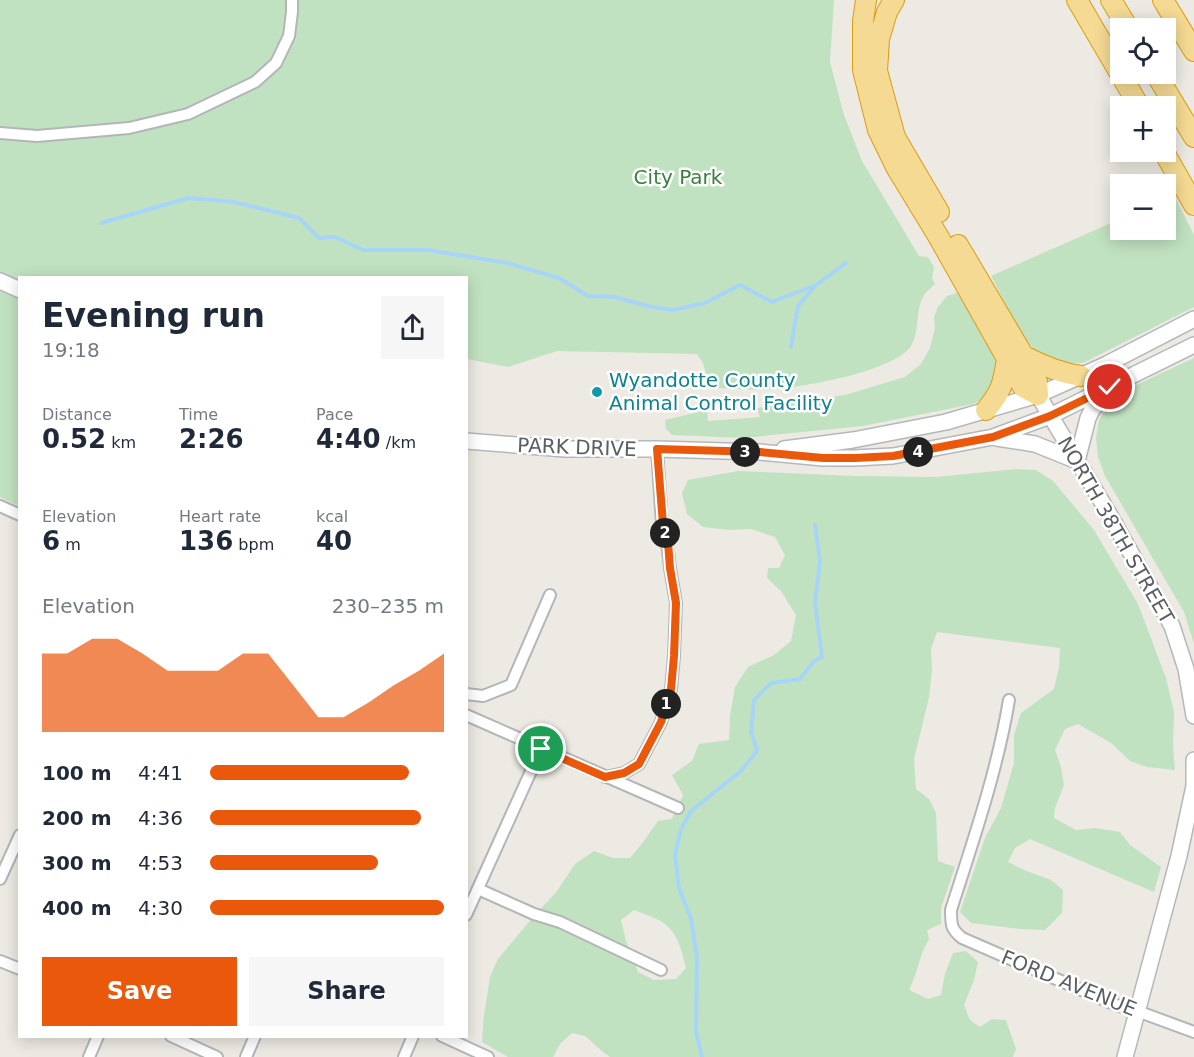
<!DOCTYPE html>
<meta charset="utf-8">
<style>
:root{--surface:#fff;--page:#f6f6f7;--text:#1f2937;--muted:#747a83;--accent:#ea580c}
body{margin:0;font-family:"DejaVu Sans",sans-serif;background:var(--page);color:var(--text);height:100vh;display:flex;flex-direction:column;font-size:22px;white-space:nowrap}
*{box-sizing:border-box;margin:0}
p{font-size:20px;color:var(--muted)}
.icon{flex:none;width:33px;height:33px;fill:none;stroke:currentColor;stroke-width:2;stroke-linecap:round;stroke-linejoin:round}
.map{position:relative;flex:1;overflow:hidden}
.sheet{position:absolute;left:18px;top:276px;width:450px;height:762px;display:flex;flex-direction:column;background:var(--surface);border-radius:0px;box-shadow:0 3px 15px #0003}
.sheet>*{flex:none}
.buttons{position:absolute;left:1110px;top:18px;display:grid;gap:12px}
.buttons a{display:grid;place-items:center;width:66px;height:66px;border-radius:0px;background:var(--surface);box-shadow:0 3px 15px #0003;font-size:30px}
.pin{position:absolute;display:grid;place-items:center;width:51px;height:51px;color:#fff;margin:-26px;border:3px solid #fff;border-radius:50%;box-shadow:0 2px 6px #0007}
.km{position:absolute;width:30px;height:30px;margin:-15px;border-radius:50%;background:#222;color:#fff;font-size:16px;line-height:30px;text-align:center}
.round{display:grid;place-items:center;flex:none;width:63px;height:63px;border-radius:0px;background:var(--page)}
.head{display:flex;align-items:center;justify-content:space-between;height:102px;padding:0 24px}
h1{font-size:33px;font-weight:600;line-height:45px}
.stats{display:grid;grid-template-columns:repeat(3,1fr);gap:9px;height:102px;padding:6px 24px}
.stats div{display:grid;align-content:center}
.stats b{font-size:26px;font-weight:600}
.stats small{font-size:16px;font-weight:400}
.stats p{font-size:16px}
.chart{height:168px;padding:12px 24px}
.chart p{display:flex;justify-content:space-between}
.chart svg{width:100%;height:108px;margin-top:6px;fill:var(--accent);opacity:.7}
.button{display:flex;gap:12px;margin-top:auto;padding:12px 24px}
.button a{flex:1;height:69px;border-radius:0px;background:var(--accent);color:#fff;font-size:24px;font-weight:600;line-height:69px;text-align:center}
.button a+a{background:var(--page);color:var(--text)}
ul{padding:0 24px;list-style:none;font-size:20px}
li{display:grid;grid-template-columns:96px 72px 1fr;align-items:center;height:45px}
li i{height:15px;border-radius:8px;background:var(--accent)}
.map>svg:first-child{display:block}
.green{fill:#c1e2c1;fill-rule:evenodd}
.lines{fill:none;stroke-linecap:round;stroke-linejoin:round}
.stream{stroke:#a7d5f8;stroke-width:4}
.minor-casing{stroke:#b3b5b9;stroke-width:14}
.secondary-casing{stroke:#b4b7bc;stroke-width:18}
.motorway-casing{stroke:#dc9c12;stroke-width:22}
.minor{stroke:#fff;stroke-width:10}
.secondary{stroke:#fff;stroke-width:15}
.motorway{stroke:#f4da92;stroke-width:20}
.route-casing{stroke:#fff;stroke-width:12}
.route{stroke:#ea580c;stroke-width:8}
.culture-dot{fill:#0f9aa8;stroke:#fff;stroke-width:2}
.labels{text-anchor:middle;stroke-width:5;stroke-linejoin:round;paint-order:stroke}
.park-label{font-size:20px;fill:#3b803e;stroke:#fff}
.culture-label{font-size:20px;fill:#0d838f;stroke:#fff;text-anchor:start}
.street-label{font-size:20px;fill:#5b5e62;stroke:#fff}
</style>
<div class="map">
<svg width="1194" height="1057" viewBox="0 0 1194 1057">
<rect width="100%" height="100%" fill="#eceae2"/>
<path class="green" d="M0 0H834L830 62 844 115 862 161 919 256 928 257 934 267 932 278 935 284C931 288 925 292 923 297 915 312 920 331 911 346 895 371 804 387 774 389 753 391 731 388 710 388L703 363 697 354 557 351 508 367 467 359 466 278H20L19 506 0 497Z
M1174 195 1194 235V307L1083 363C1068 363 1054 362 1041 355 1024 346 1001 294 991 276L1120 219V230H1166V199Z
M960 292 1000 362C995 382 992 395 973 404L863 426 743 438 672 435 666 429 665 420 707 410 708 421 760 417 757 408 845 395 905 377 921 364 930 348 935 328 934 317 938 307 947 296Z
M1194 358V644L1184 612 1105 476 1098 457 1096 438 1099 420 1109 404 1123 391Z
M1016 469 1036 470 1053 481 1094 530 1138 604 1166 678 1174 712 1173 747 1175 770 1147 767 1130 761 1111 743 1078 724 1065 729 1055 750 1061 767 1064 785 1055 808 1054 818 1076 830 1095 828 1120 832 1130 845 1161 867 1154 892 1030 839 1015 848 1008 862 1024 870 1051 880 1063 890 1062 913 1045 930 1021 929 971 923 960 912 985 838 1001 808 1014 763V735L1021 713 1054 689 1059 667 1060 648 937 632 931 649 932 670 929 697 914 759 916 789 929 799 936 813 938 861 955 867 941 908V924L927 930 929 939 922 953 915 976 909 990 928 999 941 995 945 974 953 953 966 951 978 962 974 980 964 1005 970 1020 980 1027 992 1019 1006 1020 1016 1049 1013 1057H610L603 1052 585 1036 572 1033 560 1044 553 1057H508L482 1042 484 1015 490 977 498 959 528 923 557 891 575 864 594 851 613 858H630L643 842 658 821 672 819 683 795 672 775 692 761 699 744 729 740 730 716 735 687 748 667 774 655 791 641 796 615 781 591 767 578 768 568H779L785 555 775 537 751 529 729 530 703 527 687 514 682 493 688 480 738 471 854 476 936 477ZM634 910C672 923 677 930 686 968L676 979 654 980 638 972 626 941 621 920Z"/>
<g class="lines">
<path class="stream" d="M101 223 189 198 234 202 299 218 319 238 335 237 363 250H428L507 263 559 278 588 296 615 297 651 307 673 310 705 303 740 285 772 302 816 285
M791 347 798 306 816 285 846 263
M702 1057 696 1031 697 957 691 919 679 888 675 855 681 829 691 811 741 771 757 751 751 731 754 700 771 683 800 679 814 661 822 657 815 602 820 561 815 525"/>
<defs>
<path id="minor" d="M0 133 37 136 129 128 188 114 255 82 276 63 289 36 292 12V0
M0 506 20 515
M466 694 483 696 511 685 550 595
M1009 700C997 772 973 841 951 910 951 925 951 929 962 938L1116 1005 1137 1011 1194 1032
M466 715 678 808
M605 777 624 773 639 764 661 722 671 689 674 656 676 603 670 568 667 542 662 524 657 449
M0 879 20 835
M478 889 534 914 560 922 661 970
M466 915 541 749
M0 961 20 969
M171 1036 217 1057
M442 1036 488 1057
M89 1057 98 1036
M246 1057 255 1036
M404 1057 413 1036"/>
<path id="secondary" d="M0 281 20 290
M1038 395 1108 512 1172 626 1186 669 1194 716
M997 438 1035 444 1077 461
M466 441 565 449H657L760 452 823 458H854L893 456 993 437 1050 416 1194 345
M784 449 853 440 946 422 1038 395 1107 364 1194 319
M1077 461 1088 418 1092 410 1107 391
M1125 1057 1179 856 1194 786V760"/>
<path id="motorway" d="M866 0 863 21V70L878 130 896 167 938 236 1023 387 1038 395
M894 0 887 12 879 39 877 71 895 137 939 212
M1077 0 1139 106
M1111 0 1128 28
M1163 0 1194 51
M1156 74 1194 137
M1164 152 1194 205
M958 245 1033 372 1037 382 1038 395
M1024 356C1043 366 1060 373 1081 376
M986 410C1002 391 1003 383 1007 359"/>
</defs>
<use href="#minor" class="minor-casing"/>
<use href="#secondary" class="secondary-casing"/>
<use href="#motorway" class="motorway-casing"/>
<use href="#minor" class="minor"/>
<use href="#secondary" class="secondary"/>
<use href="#motorway" class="motorway"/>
</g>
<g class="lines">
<defs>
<path id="route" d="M541 749 605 777 624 773 639 764 661 722 671 689 674 656 676 603 670 568 668 542 663 524 657 449 760 452 823 458H855L893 456 993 437 1050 416 1110 387"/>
</defs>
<use href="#route" class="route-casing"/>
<use href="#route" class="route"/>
</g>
<circle class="culture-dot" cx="597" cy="392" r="6"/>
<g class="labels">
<g class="park-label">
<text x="678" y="184">City Park</text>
</g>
<g class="culture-label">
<text x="609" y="387">Wyandotte County<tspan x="609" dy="23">Animal Control Facility</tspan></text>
</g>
<g class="street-label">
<text transform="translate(577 447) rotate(2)" y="7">PARK DRIVE</text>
<text transform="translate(1116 530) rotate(60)" y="7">NORTH 38TH STREET</text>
<text transform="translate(1069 983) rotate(22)" y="7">FORD AVENUE</text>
</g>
</g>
</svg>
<div class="buttons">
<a><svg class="icon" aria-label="locate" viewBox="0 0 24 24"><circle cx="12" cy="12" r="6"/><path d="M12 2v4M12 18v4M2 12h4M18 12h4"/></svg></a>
<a>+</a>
<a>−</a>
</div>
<div class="pin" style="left:541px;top:749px;background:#1e9e55"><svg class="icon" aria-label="arrive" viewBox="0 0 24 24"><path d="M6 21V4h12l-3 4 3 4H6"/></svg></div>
<div class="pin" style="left:1110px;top:387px;background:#d93025"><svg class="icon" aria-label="check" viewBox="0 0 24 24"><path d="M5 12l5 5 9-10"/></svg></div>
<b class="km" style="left:666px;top:704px">1</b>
<b class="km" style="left:665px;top:533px">2</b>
<b class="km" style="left:745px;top:452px">3</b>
<b class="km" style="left:918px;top:452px">4</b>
<section class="sheet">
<div class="head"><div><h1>Evening run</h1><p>19:18</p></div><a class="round"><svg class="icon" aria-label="share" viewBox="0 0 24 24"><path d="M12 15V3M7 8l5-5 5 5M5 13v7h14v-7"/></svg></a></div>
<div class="stats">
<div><p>Distance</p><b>0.52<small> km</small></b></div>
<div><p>Time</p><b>2:26</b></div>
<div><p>Pace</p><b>4:40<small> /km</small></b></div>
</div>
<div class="stats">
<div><p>Elevation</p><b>6<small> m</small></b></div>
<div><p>Heart rate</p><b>136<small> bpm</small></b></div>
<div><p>kcal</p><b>40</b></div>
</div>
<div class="chart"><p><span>Elevation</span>230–235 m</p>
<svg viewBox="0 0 160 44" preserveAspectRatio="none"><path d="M0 44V12L10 12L20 6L30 6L40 12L50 19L60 19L70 19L80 12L90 12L100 25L110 38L120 38L130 32L140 25L150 19L160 12V44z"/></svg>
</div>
<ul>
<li><b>100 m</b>4:41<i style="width:85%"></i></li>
<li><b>200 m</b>4:36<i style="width:90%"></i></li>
<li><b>300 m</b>4:53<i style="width:72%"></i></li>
<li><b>400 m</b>4:30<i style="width:100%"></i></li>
</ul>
<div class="button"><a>Save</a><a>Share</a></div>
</section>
</div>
